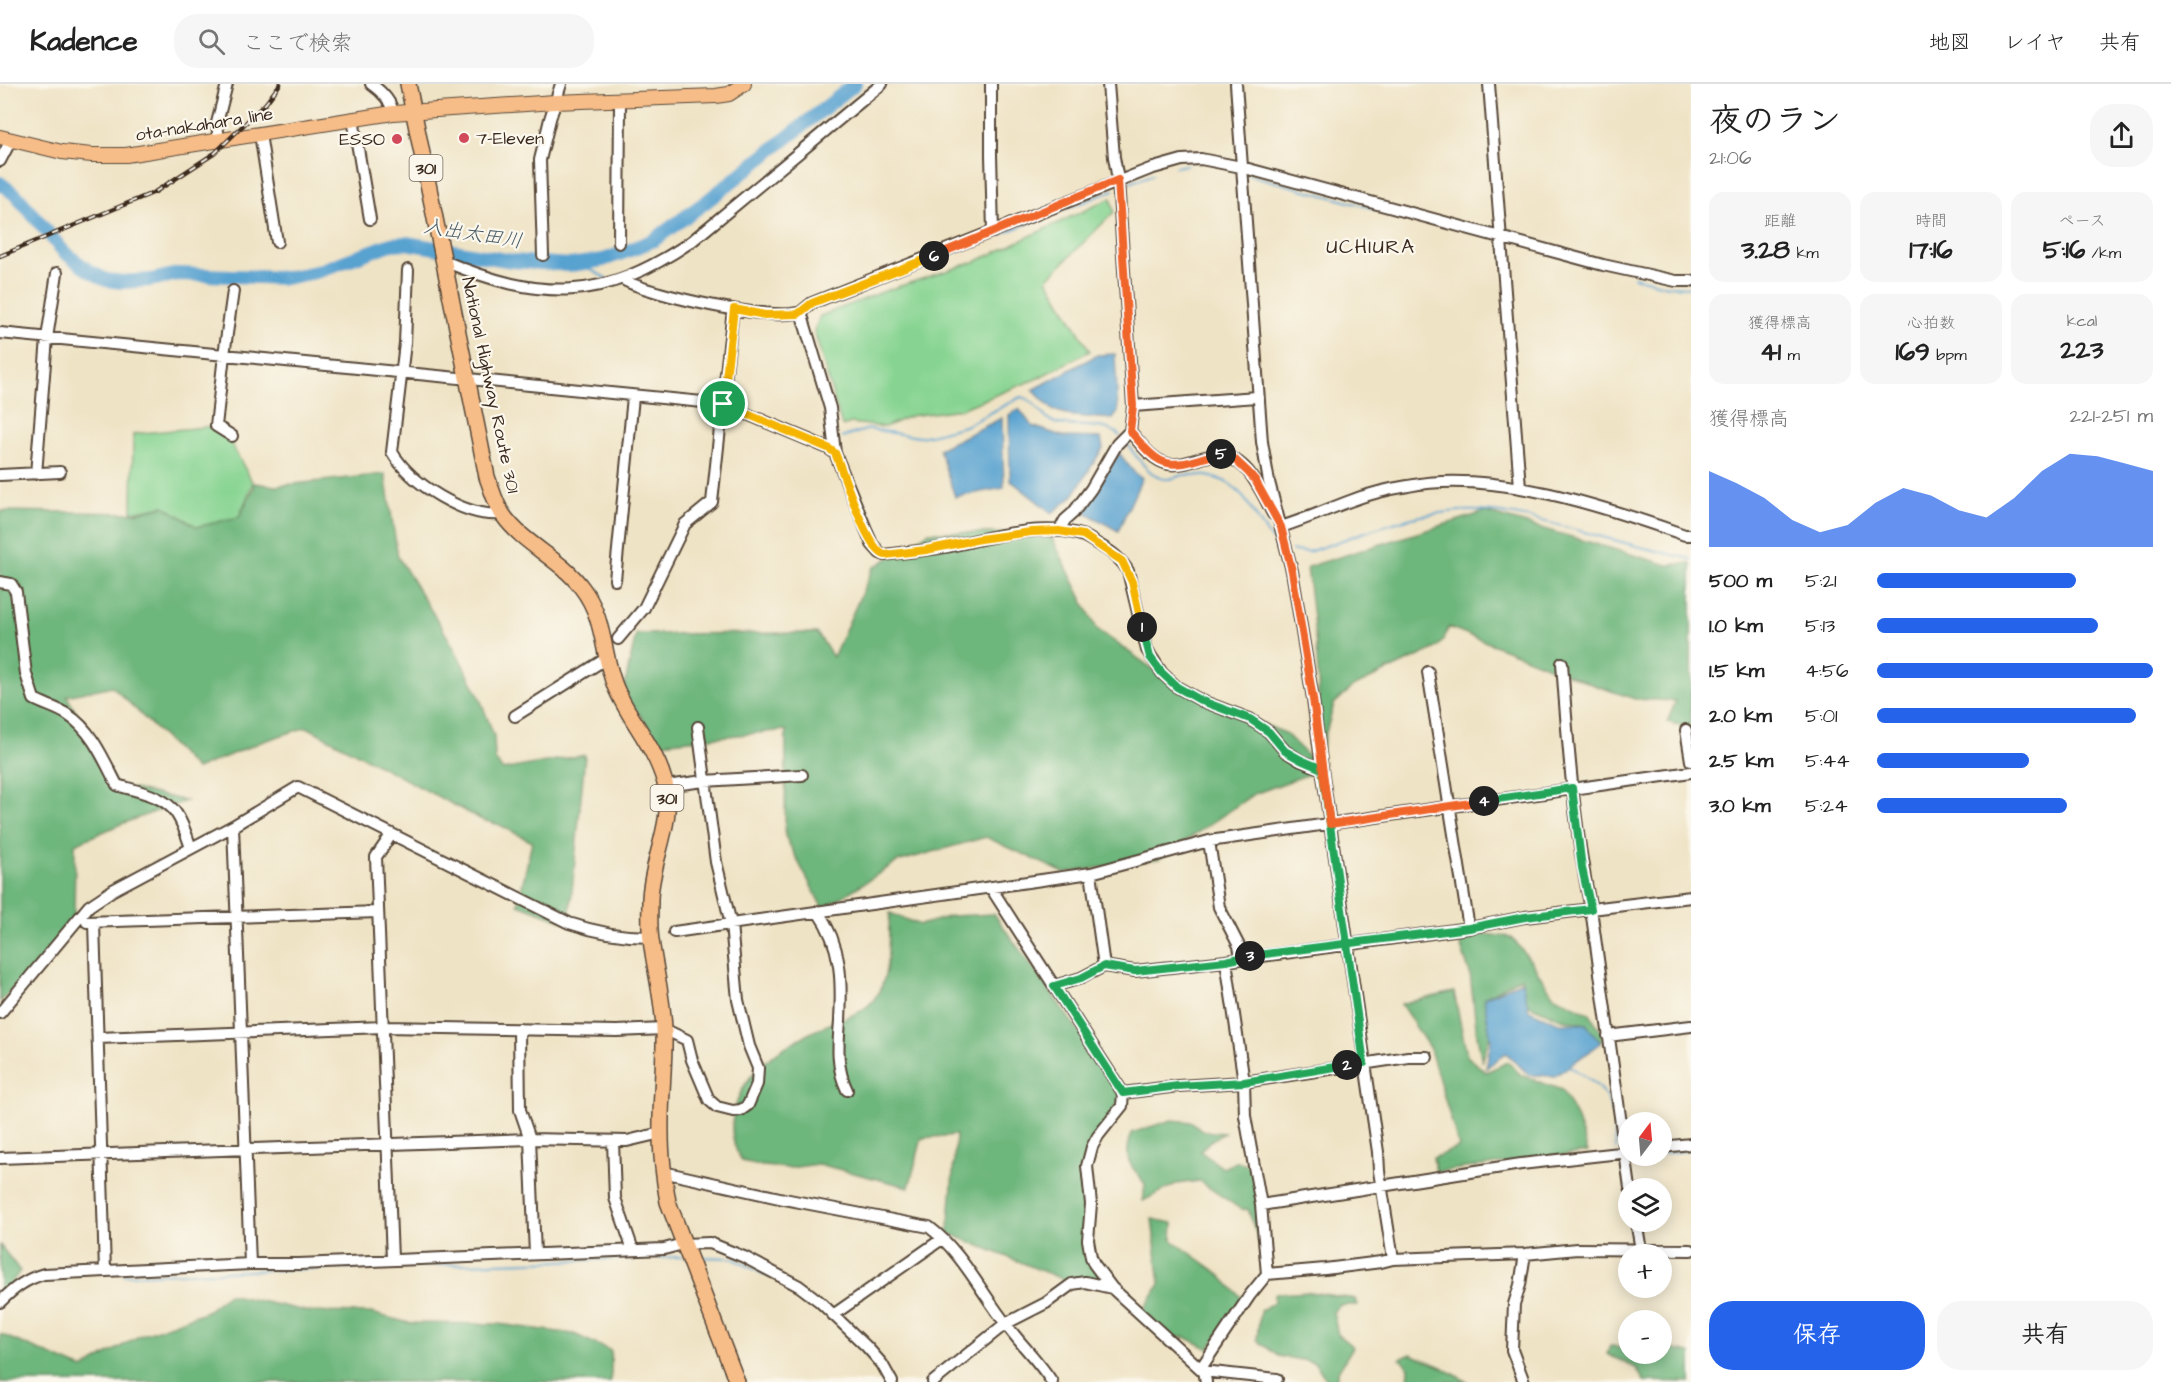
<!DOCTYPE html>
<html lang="ja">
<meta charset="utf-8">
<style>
:root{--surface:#fff;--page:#f6f6f6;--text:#222;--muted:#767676;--line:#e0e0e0;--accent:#2563eb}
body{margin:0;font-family:"Architects Daughter","Klee One",sans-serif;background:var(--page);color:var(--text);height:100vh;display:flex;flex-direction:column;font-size:22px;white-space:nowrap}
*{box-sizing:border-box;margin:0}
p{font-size:20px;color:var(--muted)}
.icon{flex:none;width:33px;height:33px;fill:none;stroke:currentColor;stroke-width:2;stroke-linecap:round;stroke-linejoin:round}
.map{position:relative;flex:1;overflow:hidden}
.details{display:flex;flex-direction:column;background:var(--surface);width:480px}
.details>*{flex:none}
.needle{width:39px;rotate:16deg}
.buttons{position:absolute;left:1618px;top:1028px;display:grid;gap:12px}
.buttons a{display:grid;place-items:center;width:54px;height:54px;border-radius:50%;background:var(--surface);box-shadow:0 3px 15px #0003;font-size:30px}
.pin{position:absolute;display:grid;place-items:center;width:51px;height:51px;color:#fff;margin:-26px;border:3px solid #fff;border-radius:50%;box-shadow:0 2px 6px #0007}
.km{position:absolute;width:30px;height:30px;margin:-15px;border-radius:50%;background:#222;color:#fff;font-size:16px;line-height:30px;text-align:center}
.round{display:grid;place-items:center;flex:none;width:63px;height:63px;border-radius:24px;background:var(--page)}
.head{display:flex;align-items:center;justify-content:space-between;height:102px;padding:0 18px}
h1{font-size:33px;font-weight:700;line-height:45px}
.figures{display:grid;grid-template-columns:repeat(3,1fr);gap:9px;height:102px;padding:6px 18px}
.figures div{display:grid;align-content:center;border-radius:15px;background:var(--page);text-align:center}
.figures b{font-size:26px;font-weight:700}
.figures small{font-size:16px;font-weight:400}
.figures p{font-size:16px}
.chart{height:168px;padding:12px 18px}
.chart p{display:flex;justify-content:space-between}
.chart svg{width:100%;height:108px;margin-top:6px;fill:var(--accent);opacity:.7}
.button{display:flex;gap:12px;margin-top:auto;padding:12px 18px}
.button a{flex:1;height:69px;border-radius:24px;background:var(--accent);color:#fff;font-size:24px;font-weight:700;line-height:69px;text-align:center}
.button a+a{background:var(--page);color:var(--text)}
ul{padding:0 18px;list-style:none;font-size:20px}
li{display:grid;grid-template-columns:96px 72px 1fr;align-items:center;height:45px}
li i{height:15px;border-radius:8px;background:var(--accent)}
header{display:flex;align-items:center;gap:36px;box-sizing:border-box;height:84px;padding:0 30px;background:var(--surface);border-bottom:2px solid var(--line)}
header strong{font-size:28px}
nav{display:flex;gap:33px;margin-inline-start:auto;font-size:21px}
.search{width:420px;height:54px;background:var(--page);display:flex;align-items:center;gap:15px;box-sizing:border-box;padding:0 21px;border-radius:24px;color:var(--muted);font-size:22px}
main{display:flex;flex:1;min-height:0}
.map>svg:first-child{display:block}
.green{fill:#87d492;stroke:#617f58;stroke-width:1.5}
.forest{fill:#6db67c;stroke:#54704d;stroke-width:1.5}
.water{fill:#59a2d0;stroke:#4a6677;stroke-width:1.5}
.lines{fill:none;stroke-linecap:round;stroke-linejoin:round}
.stream{stroke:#59a2d0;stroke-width:2}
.river{stroke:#59a2d0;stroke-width:14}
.minor-casing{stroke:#564637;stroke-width:14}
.major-casing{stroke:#564637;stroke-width:16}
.highway-casing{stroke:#564637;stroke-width:18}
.minor{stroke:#fff;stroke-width:10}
.major{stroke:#f7bd88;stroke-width:14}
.highway{stroke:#f7bd88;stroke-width:15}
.rail-casing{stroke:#3b2a1e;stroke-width:4.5}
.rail{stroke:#fbf7ec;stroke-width:2;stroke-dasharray:7;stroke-linecap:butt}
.split-1-casing{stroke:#fff;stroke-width:12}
.split-2-casing{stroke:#fff;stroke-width:12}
.split-3-casing{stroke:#fff;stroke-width:12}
.split-4-casing{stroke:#fff;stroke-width:12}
.split-5-casing{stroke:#fff;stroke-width:12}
.split-6-casing{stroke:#fff;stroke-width:12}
.split-7-casing{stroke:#fff;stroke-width:12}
.split-1{stroke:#f5b400;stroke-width:8}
.split-2{stroke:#22a559;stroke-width:8}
.split-3{stroke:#22a559;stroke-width:8}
.split-4{stroke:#22a559;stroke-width:8}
.split-5{stroke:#f0652b;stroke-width:8}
.split-6{stroke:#f0652b;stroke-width:8}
.split-7{stroke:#f5b400;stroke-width:8}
.poi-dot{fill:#d1495b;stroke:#fbf7ec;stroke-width:2}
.labels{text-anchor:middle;stroke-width:4.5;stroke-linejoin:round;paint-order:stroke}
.shield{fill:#fbf7ec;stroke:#75685c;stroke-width:1.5}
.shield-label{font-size:16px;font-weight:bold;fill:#3b2a1e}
.street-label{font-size:18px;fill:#3b2a1e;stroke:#fbf7ec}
.poi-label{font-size:18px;fill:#3b2a1e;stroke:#fbf7ec;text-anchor:start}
.water-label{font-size:20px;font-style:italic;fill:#475a65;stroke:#fbf7ec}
.neighbourhood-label{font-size:20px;letter-spacing:1.5px;fill:#3b2a1e;stroke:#fbf7ec}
</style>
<header>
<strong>Kadence</strong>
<div class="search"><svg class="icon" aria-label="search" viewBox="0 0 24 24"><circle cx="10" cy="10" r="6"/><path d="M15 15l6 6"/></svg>ここで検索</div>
<nav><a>地図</a><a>レイヤ</a><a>共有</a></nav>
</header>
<main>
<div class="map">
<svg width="1691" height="1298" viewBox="0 0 1691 1298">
<rect width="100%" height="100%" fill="#fbf7ec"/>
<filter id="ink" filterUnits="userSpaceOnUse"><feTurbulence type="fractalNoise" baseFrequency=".0167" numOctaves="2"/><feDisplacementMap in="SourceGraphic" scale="12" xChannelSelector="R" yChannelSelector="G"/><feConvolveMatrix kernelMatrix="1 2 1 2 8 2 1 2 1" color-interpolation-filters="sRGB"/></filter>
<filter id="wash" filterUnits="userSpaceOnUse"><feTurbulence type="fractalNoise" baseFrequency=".008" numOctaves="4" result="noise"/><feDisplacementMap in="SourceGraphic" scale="24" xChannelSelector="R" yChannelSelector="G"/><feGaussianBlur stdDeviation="1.35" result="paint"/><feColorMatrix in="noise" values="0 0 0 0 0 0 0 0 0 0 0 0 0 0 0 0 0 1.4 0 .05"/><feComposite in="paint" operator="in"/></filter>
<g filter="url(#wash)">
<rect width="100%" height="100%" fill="#efe3c5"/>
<path class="green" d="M1111 114 1114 128 1047 195 1090 267 1036 295 961 325 910 332 885 343 851 339 842 342 814 247 820 232 885 207 977 177Z
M215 342 225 349 253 399 239 433 197 443 164 422 132 428 133 350Z"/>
<path class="forest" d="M385 390 398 473 452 560 479 612 494 652 495 675 502 686 585 671 569 839 518 820 532 758 500 741 482 736 307 643 261 658 196 685 112 602 67 612 117 701 186 717 121 740 75 760 74 841 0 918V427L136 429 164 422 197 443 239 433 254 403 253 399 276 402Z
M1485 428 1668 481 1691 479V644L1667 638 1676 617 1635 615 1594 601 1449 543 1443 557 1434 565 1353 603 1334 620 1315 688 1254 710 1159 775 1064 789 986 753 897 778 823 825 785 752 786 646 661 659 623 609 636 550 817 549 833 573 873 484 929 448 1050 450 1097 545 1184 607 1285 649 1312 676C1326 612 1314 547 1307 483Z
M890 829 920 841 951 832 994 830 1123 1009 1089 1072 1090 1168 1104 1202 1072 1199 948 1149 956 1051 922 1054 909 1103 818 1080 789 1084 762 1082 742 1077C732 1062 730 1045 734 1028 743 982 792 956 832 939 846 934 867 927 875 914 892 891 887 855 890 829Z
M1456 847 1511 853 1530 876 1553 911 1589 929 1603 950 1601 959 1586 940 1561 935 1527 920 1521 893 1484 914 1490 951 1482 978 1477 951 1470 890Z
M1454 908 1467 972 1486 988 1508 978 1521 991 1562 1006 1577 1035 1588 1068 1436 1088 1433 1074 1459 1063 1430 965 1401 920Z
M1172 1036 1192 1038 1203 1047 1224 1049 1210 1057 1200 1067 1223 1084 1238 1077 1254 1084 1264 1174 1248 1125 1242 1126 1199 1097 1176 1100 1143 1117 1145 1100C1128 1078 1124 1078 1131 1049Z
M1152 1135 1173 1139 1172 1156 1218 1189 1242 1214 1209 1265 1185 1253 1170 1254 1141 1229 1160 1200Z
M0 1161 20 1187 0 1215Z
M1310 1208 1355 1215 1357 1221H1340L1333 1228 1338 1251 1353 1263 1337 1289V1298L1327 1296 1314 1278 1278 1272 1257 1256 1260 1227 1274 1218V1210Z
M228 1210 310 1228 371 1229 409 1239 498 1240 574 1250 611 1267V1298H0V1250L83 1285 139 1252 207 1227Z
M1610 1262 1621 1263 1629 1262V1269H1662V1263L1691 1269V1298L1644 1297 1636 1284 1607 1270Z
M1411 1270 1440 1282 1468 1298H1408L1409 1284 1400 1275Z"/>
<path class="water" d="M1115 270 1118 328 1113 335 1073 332 1053 326 1033 306 1097 271Z
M1019 325 1032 342 1065 353 1101 354 1103 364 1072 413 1052 429 1010 396 1009 331Z
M1002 334 1004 404 955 413 939 365Z
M1119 369 1133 387 1142 394 1118 447 1083 427Z
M1522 897 1529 926 1559 939 1586 940 1601 959 1555 992 1529 991 1506 969 1486 984 1491 957 1484 914Z"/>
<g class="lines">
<path class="stream" d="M1175 83 1187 81
M1246 90 1379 126
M1122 102 1153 90
M584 179 589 185 606 194
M1634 193 1668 202 1691 203
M868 202 1114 106
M786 235 799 236
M843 353 869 345 919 353 930 351 965 342 1021 313C1036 315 1040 334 1055 339 1075 345 1104 337 1120 352
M1126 358C1133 369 1152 395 1165 395 1171 396 1178 392 1183 391 1196 390 1212 392 1224 397 1251 410 1258 447 1281 464
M1292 467 1308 468C1354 453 1401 432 1449 428 1493 423 1537 435 1580 447 1617 457 1654 467 1691 475
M1567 981C1608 1005 1615 1017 1616 1065
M1662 1070 1691 1066
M1629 1073 1650 1071
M696 1173 732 1174 770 1193
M123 1191 681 1173
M855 1258 873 1278"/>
<path class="river" d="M0 99 17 112 64 168 88 186 106 196 122 198 151 196 178 190 285 194 316 188 391 160 406 159 512 177 571 181 603 176 625 168 654 156 707 117 855 0"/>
</g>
</g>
<g filter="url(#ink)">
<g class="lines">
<defs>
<path id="minor" d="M371 0C381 7 391 16 393 29
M991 0V71L993 148
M1236 0 1262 358 1269 398 1292 487 1313 615 1322 685 1378 1068 1379 1087 1393 1175
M1489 0 1520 403
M353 35 370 135
M260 50 277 158
M219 57 217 39 227 0
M0 77 11 56
M619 159 620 17
M543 171 540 76 550 35 561 0
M444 177C542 218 603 218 692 157L882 0
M408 186 405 259 392 368C411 400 465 434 502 430
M624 196C651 211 772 238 801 228L830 324 835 369 872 460 880 469 885 471C905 468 925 467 945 463 985 455 1041 438 1081 451 1088 453 1095 459 1101 462 1113 469 1121 475 1128 487L1147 566 1162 589 1177 603 1202 617 1250 635 1269 648 1285 667 1301 677 1322 685
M801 228 812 219 1150 85 1182 76 1201 75 1241 83 1603 181 1676 197H1691
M0 249 723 320 828 364 835 369
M1133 322 1257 313
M1130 347C1139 358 1153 378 1169 380 1181 382 1194 376 1205 373 1243 362 1259 403 1273 430
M232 352 216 342 224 271 233 207
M36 390 47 254 57 189
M0 391 60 388
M1281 443C1306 435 1326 426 1350 417 1368 410 1389 405 1408 402 1493 385 1605 423 1685 451H1691
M1059 447 1065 436 1073 429 1091 405 1117 360 1130 347 1133 322 1118 96 1114 73 1108 0
M615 496 633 313
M0 498 11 500 16 508 26 590 34 615C45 621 58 624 68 631 92 646 105 678 117 701 136 707 164 711 176 729 183 739 187 752 191 764
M618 555 644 524 685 440 712 418 733 225
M1562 579C1568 662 1574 744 1591 825L1630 1104
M1428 588 1469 844
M515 632 607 574
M1686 646 1691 677
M666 702 704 697 802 691
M233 742 250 1180
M391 751 376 773 392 1175
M1209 757 1219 823 1239 862 1241 873
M1091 789 1104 882
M991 804 1123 1009 1122 1022 1098 1052 1092 1063 1087 1082 1091 1120 1088 1156 1091 1173 1094 1180 1112 1204 1203 1287 1277 1295
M818 828C842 862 842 897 840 937 838 961 836 984 847 1006
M87 838 378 828
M94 839 105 1187
M674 848 1091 789 1209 757 1691 688
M1226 877 1244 998 1245 1032 1261 1121 1267 1190 1325 1185 1381 1178 1393 1175 1525 1170 1577 1165 1691 1166
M1054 902 1081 894 1104 882 1135 887 1226 877 1469 844 1525 833 1691 813
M0 929 89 822 113 806 233 742 298 703 569 839C595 848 622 853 650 853
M519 945 520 1026 530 1055 535 1170
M1608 952 1691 942
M98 954 383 943 617 947 664 945 687 956 692 976 709 1016 717 1023 733 1027 741 1026 748 1021 757 1000 758 984 749 962 738 916 731 840 716 778 698 643
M1123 1009 1178 1002 1244 998 1408 973H1427
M613 1057 615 1114 633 1166
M1662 1063 1691 1060
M0 1074 530 1055 627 1057 661 1049
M663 1088 784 1115 929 1143C961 1167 981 1208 1006 1240 1020 1260 1039 1277 1052 1298
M1261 1121 1521 1080 1629 1068
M1636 1137 1641 1166
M0 1218C14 1204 26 1195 44 1190L250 1180H299L664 1165 683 1160 710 1159 744 1173 799 1202 819 1217 867 1263 882 1280 892 1298
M833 1231 942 1155
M933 1298 1005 1240 1046 1219 1072 1200 1085 1198 1112 1204
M1206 1298 1203 1281 1250 1211 1267 1190
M1524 1298 1512 1266 1514 1220 1520 1201 1525 1170"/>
<path id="major" d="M0 53 62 68 92 71H126L393 29 555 18 716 12 729 10 744 0"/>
<path id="highway" d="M408 0 487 393C492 406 495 419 503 431 524 461 560 474 582 504 605 534 602 569 615 602 629 636 655 662 665 699 675 737 651 776 650 815 650 828 649 843 651 856 655 886 663 915 664 946 665 980 660 1015 661 1050 661 1073 664 1095 668 1118L737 1298"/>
</defs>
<use href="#minor" class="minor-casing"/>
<use href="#major" class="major-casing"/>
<use href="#highway" class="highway-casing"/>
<use href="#minor" class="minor"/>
<use href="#major" class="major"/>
<use href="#highway" class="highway"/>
<defs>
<path id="rail" d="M0 172 155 108 215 69 266 19 280 0"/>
</defs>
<use href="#rail" class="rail-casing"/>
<use href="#rail" class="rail"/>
</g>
</g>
<g class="lines" filter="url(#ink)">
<defs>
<path id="split-1" d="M723 320 828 364 835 369C844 389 866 466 885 471L926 466 980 455 1031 448 1059 447 1083 451 1122 477 1132 498 1142 543"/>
<path id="split-2" d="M1142 543 1150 573 1162 589 1177 603 1202 617 1250 635 1269 648 1285 667 1301 676 1322 685 1364 979 1347 981"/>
<path id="split-3" d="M1250 872 1226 877 1135 887 1104 882 1081 894 1054 902 1123 1009 1178 1002 1244 998 1347 981"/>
<path id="split-4" d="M1250 872 1469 844 1525 833 1591 825 1582 784 1572 704 1484 717"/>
<path id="split-5" d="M1221 370 1233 374 1248 388 1255 396 1281 443 1292 487 1313 615 1330 740 1484 717"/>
<path id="split-6" d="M934 172 1118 96 1133 322 1130 347C1151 370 1159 387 1193 377 1202 374 1211 371 1221 370"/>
<path id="split-7" d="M723 320 734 225 765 231 798 230 812 219 934 172"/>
</defs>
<use href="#split-1" class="split-1-casing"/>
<use href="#split-2" class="split-2-casing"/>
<use href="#split-3" class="split-3-casing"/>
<use href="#split-4" class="split-4-casing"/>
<use href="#split-5" class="split-5-casing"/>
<use href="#split-6" class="split-6-casing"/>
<use href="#split-7" class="split-7-casing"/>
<use href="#split-1" class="split-1"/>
<use href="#split-2" class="split-2"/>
<use href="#split-3" class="split-3"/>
<use href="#split-4" class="split-4"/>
<use href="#split-5" class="split-5"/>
<use href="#split-6" class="split-6"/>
<use href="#split-7" class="split-7"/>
</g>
<g class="poi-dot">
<circle cx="464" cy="54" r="6"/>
<circle cx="397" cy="55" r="6"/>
</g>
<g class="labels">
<g class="shield">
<rect x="409.5" y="71" width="33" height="26" rx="4.5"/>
<rect x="650.5" y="701" width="33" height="26" rx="4.5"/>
</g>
<g class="shield-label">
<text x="426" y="90">301</text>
<text x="667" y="720">301</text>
</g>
<g class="street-label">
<text transform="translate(204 40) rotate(-9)" y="6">ota-nakahara line</text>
<text transform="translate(491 301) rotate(78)" y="6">National Highway Route 301</text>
</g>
<g class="poi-label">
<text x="476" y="60">7-Eleven</text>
<text x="385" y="61" text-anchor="end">ESSO</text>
</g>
<g class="water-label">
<text transform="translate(473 149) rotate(9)" y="7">入出太田川</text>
</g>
<g class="neighbourhood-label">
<text x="1371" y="169">UCHIURA</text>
</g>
</g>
</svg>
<div class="buttons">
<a><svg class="needle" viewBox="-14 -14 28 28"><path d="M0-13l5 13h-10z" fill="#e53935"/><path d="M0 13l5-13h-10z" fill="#767676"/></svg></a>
<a><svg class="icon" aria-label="layers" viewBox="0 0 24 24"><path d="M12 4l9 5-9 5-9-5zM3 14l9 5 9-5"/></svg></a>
<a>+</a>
<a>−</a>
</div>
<div class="pin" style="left:723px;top:320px;background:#1e9e55"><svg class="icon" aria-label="arrive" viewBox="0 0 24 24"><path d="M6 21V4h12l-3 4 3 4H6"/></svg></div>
<b class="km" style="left:1142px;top:543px">1</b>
<b class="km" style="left:1347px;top:981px">2</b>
<b class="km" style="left:1250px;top:872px">3</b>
<b class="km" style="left:1484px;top:717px">4</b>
<b class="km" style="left:1221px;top:370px">5</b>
<b class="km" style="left:934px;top:172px">6</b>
</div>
<section class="details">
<div class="head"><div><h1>夜のラン</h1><p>21:06</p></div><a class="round"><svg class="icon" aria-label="share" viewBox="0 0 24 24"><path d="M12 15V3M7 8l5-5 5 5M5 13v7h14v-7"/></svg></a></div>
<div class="figures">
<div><p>距離</p><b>3.28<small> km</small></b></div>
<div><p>時間</p><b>17:16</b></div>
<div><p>ペース</p><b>5:16<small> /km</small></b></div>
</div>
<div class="figures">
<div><p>獲得標高</p><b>41<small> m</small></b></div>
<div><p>心拍数</p><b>169<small> bpm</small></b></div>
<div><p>kcal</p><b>223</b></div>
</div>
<div class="chart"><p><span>獲得標高</span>221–251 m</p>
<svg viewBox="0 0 160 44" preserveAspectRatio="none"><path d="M0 44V13L10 18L20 24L30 33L40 38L50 35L60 26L70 20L80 23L90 29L100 32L110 24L120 13L130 6L140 7L150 10L160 13V44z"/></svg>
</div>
<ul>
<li><b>500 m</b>5:21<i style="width:72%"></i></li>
<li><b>1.0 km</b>5:13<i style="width:80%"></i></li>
<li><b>1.5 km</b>4:56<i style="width:100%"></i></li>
<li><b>2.0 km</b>5:01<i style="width:94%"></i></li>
<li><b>2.5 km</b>5:44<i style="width:55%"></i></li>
<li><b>3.0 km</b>5:24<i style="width:69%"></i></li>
</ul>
<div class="button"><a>保存</a><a>共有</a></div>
</section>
</main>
